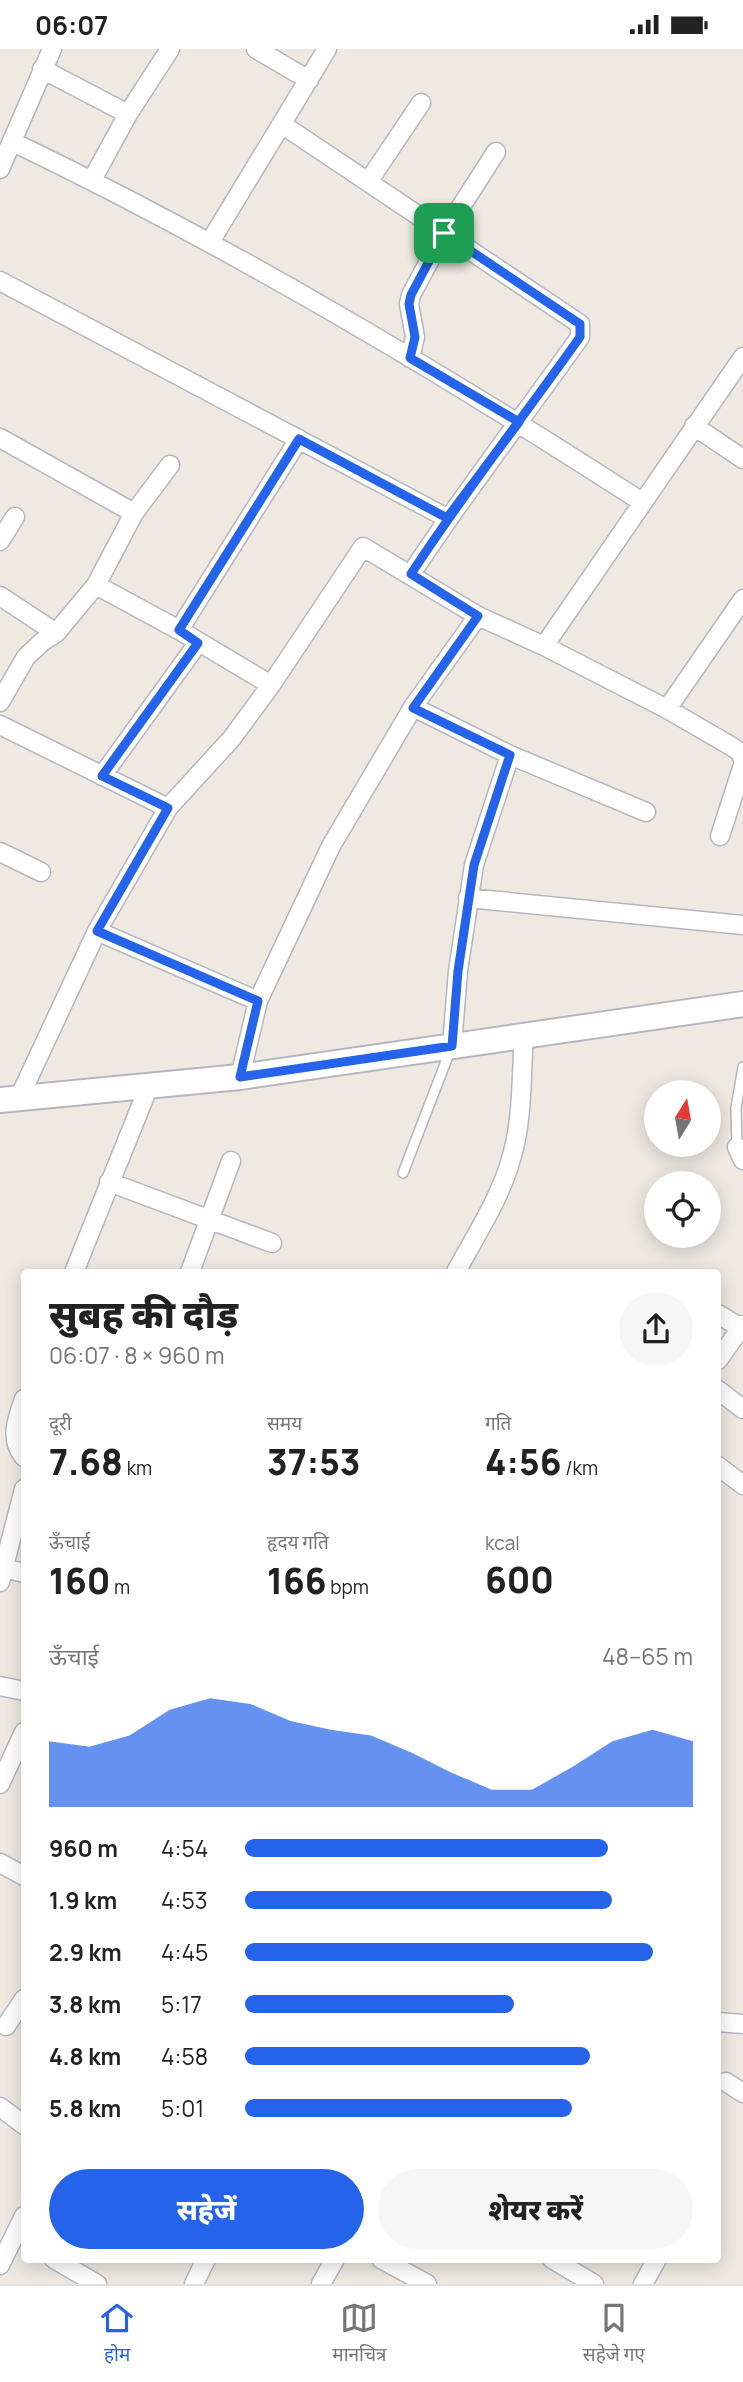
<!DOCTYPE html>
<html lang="hi">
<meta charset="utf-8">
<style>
:root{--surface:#fff;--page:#f6f6f6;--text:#222;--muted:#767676;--line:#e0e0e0;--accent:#2563eb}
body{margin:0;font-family:Manrope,"Noto Sans Devanagari",sans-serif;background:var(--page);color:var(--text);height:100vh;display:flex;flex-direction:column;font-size:26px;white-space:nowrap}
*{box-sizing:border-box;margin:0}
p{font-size:23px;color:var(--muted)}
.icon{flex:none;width:38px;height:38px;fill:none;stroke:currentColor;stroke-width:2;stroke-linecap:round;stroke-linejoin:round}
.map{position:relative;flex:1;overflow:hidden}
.panel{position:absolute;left:21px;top:1220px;width:700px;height:994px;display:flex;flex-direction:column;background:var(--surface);border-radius:7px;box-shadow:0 4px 18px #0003}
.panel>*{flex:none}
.needle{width:46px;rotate:11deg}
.controls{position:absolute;left:644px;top:1031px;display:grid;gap:14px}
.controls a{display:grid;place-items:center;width:77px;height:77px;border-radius:50%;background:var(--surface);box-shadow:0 4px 18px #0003;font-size:35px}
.pin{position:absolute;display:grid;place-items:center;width:60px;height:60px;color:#fff;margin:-30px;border-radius:14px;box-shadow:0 4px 10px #0006}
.round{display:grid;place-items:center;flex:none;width:74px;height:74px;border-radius:37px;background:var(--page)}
.head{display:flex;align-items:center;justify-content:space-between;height:119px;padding:0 28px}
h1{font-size:38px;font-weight:800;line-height:52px}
.stats{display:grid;grid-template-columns:repeat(3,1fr);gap:10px;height:119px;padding:7px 28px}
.stats div{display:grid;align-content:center}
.stats b{font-size:35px;font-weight:800}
.stats small{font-size:19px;font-weight:400}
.stats p{font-size:19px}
.chart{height:196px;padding:14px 28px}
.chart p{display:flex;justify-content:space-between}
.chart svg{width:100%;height:126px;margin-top:7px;fill:var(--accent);opacity:.7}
.button{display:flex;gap:14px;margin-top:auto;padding:14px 28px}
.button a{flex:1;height:80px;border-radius:42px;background:var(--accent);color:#fff;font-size:28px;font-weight:800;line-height:80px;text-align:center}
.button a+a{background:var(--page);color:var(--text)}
ul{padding:0 28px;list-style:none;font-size:23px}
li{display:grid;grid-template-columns:112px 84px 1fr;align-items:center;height:52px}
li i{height:18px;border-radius:9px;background:var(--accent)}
.status{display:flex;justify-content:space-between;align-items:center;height:49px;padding:0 35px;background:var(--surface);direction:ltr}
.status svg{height:19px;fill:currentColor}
.menu{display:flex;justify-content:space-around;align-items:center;height:98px;border-top:2px solid var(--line);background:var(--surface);font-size:19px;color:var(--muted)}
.menu a{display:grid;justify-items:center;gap:4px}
.menu .selected{color:var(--accent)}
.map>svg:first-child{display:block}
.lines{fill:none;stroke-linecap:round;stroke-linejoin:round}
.lane-casing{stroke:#b4b7c1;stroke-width:12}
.street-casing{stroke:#b4b7c1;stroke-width:21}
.secondary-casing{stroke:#b4b7c1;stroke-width:28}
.lane{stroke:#fff;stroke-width:9}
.street{stroke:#fff;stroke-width:18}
.secondary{stroke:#fff;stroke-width:24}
.route-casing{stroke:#fff;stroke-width:14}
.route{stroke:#2563eb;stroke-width:9}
</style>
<div class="status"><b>06:07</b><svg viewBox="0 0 49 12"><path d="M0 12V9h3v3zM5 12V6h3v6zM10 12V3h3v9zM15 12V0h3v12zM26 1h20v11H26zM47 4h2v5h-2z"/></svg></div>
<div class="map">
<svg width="743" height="2235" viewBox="0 0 743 2235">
<rect width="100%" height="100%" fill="#efe9e1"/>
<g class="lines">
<defs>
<path id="lane" d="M737 1098 736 1059 743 1018
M403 1124 450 1002"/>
<path id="street" d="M256 0 309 31
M42 20 128 65 170 0
M283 76 580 275V288C524 367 464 444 411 525
M13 93C231 198 439 322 642 453
M0 120 52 0
M92 131 128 65
M368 133 421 54
M210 193 327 0
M0 232 447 469
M410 309 415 288 409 255 411 246 444 184 496 103
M694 377 743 410
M0 389 134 464 96 536 179 581 271 636
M134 464 170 416
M0 492 15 468
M0 547 56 584
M179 581 299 390
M544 597 743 308
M0 653 26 608 42 593 56 584 96 536
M413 658 510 706 646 763
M667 660 743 550
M0 676 168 759
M102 727 198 594
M720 787 743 716
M0 803 41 823
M468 849 743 876
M97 882 258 952
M452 997 458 922 474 816 510 706
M240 1028 258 952 331 797 413 658 478 567
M19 1049 97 882 168 759 232 689 271 636 363 498 478 567 544 597 667 660 731 697 741 704 743 711
M737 1098 743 1111
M109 1133 272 1194
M74 1223 149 1037
M190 1223 231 1112
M456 1223C475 1187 500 1150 511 1110 523 1071 521 1027 524 986
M718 1265 741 1279
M718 1311 743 1276
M718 1341 743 1360
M24 1350C17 1370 9 1390 24 1408
M718 1417 743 1436
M0 1518 24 1524
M0 1533 24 1440
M0 1637 24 1642
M0 1735 24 1683
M0 1814 24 1827
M718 1973 743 1975
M6 1977 24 1950
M726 2033 743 2044
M0 2058 24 2076
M54 2210 97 2235
M381 2210 427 2235
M552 2210 594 2235
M0 2216 24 2167
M194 2235 206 2210
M321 2235 335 2210
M643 2235 657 2210"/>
<path id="secondary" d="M0 1051 240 1028 743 955"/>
</defs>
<use href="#lane" class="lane-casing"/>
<use href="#street" class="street-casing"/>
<use href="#secondary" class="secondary-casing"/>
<use href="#lane" class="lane"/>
<use href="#street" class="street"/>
<use href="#secondary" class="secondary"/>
</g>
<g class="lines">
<defs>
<path id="route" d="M444 184 411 246 409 255 415 288 410 309 519 373 447 469 299 390 179 581 198 594 102 727 168 759 97 882 258 952 240 1028 452 997 458 922 474 816 510 706 413 659 478 567 411 525C464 444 524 367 580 288V275L444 184"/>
</defs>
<use href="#route" class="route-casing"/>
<use href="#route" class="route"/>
</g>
</svg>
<div class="controls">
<a><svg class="needle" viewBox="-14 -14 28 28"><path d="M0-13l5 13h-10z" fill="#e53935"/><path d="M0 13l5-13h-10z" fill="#767676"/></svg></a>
<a><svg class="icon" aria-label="locate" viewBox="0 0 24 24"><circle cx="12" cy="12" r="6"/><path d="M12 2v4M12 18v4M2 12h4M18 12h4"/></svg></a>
</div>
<div class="pin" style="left:444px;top:184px;background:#1e9e55"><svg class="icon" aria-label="arrive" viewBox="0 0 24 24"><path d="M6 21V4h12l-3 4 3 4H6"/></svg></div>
<section class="panel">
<div class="head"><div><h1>सुबह की दौड़</h1><p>06:07 · 8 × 960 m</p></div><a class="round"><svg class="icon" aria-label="share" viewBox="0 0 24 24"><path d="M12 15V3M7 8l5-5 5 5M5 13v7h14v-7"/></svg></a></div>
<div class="stats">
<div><p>दूरी</p><b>7.68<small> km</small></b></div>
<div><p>समय</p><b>37:53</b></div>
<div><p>गति</p><b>4:56<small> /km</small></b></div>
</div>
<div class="stats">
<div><p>ऊँचाई</p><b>160<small> m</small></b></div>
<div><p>हृदय गति</p><b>166<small> bpm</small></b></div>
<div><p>kcal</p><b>600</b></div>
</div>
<div class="chart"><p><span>ऊँचाई</span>48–65 m</p>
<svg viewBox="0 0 160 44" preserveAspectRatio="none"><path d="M0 44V21L10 23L20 19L30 10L40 6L50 8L60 14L70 17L80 19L90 25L100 32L110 38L120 38L130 30L140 21L150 17L160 21V44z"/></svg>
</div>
<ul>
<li><b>960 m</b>4:54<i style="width:81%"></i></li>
<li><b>1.9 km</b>4:53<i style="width:82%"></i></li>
<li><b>2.9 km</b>4:45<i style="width:91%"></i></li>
<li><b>3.8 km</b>5:17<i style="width:60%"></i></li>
<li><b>4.8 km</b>4:58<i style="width:77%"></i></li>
<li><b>5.8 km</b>5:01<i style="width:73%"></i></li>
</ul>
<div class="button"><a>सहेजें</a><a>शेयर करें</a></div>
</section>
</div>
<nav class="menu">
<a class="selected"><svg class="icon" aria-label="home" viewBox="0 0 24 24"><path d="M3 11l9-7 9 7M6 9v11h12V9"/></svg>होम</a>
<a><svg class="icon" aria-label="map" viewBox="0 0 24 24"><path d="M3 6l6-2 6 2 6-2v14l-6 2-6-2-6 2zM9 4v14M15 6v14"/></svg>मानचित्र</a>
<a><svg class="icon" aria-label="saved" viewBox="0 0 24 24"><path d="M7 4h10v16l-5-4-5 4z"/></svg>सहेजे गए</a>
</nav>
